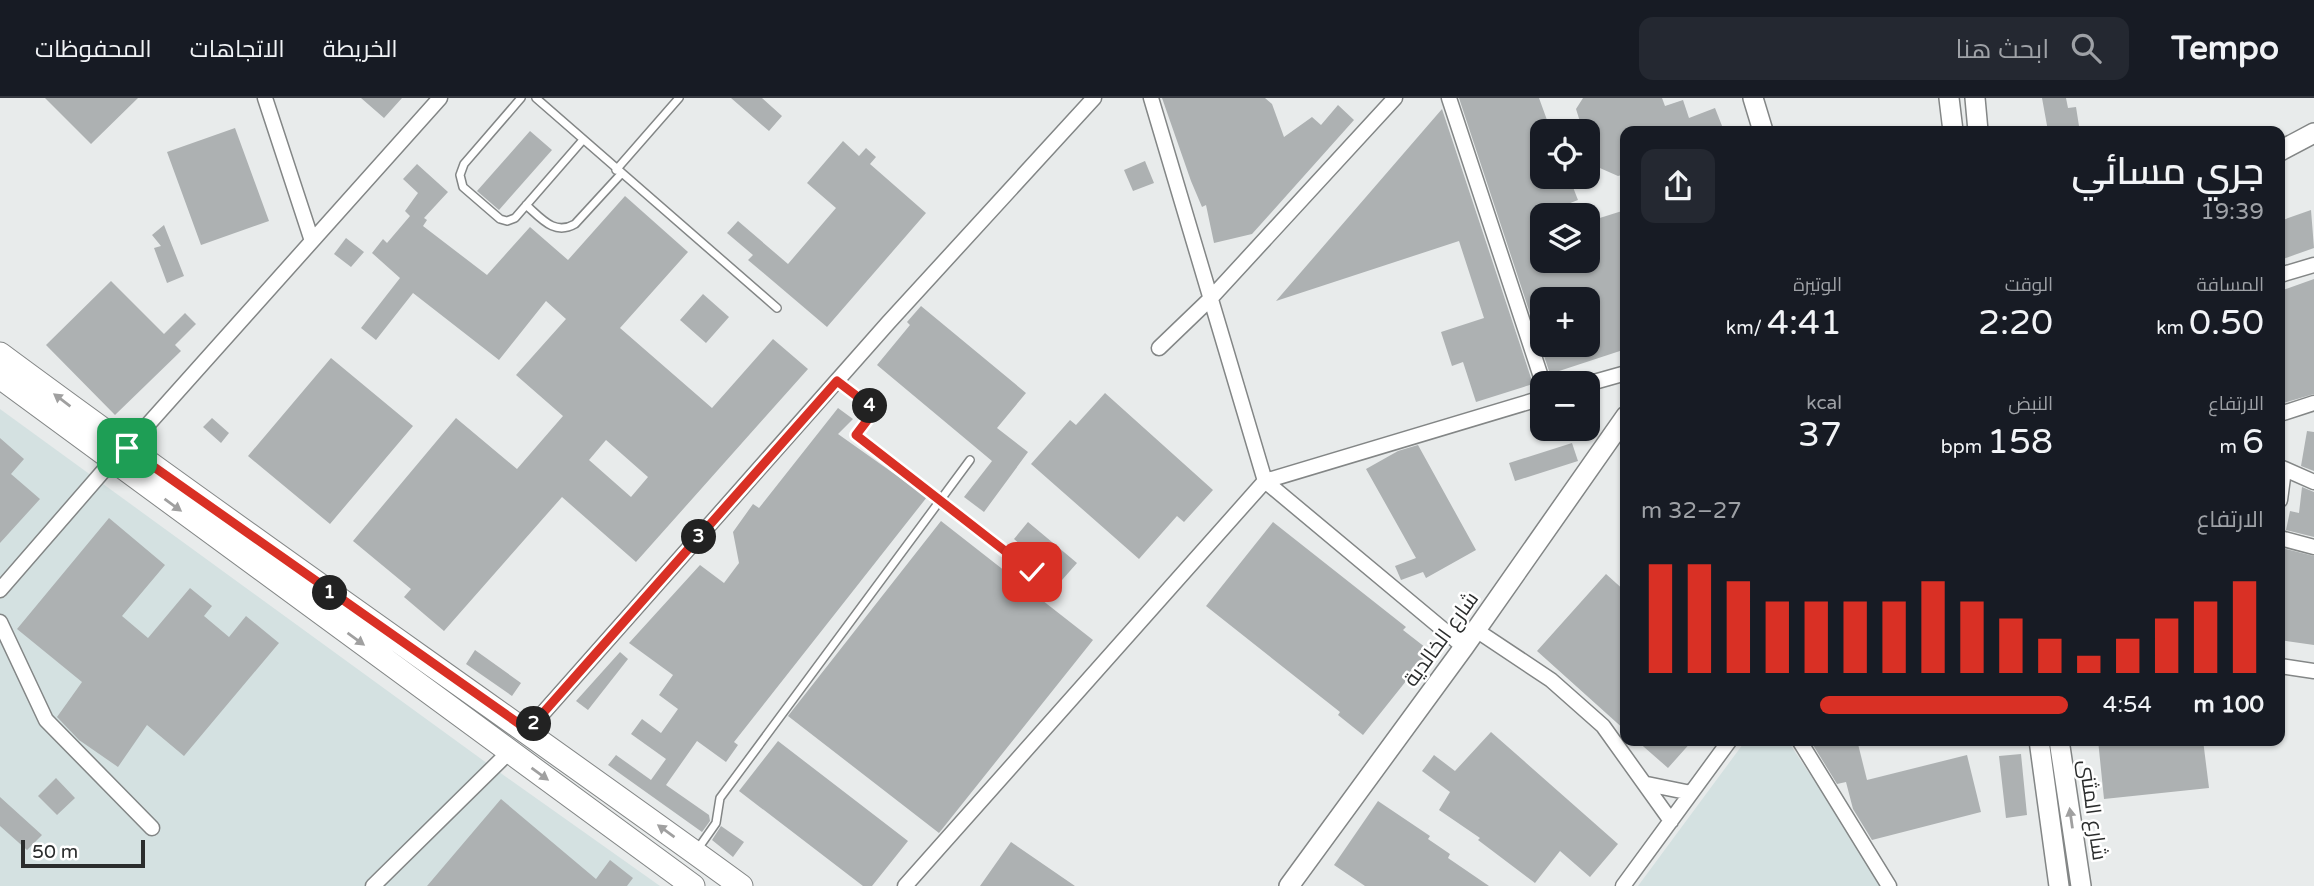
<!DOCTYPE html>
<html lang="ar">
<meta charset="utf-8">
<style>
:root{--surface:#171b24;--page:#242831;--text:#f1f3f6;--muted:#9ea1a6;--line:#363941;--accent:#d93025}
body{margin:0;font-family:"Varela Round",Cairo,sans-serif;background:var(--page);color:var(--text);direction:rtl;height:100vh;display:flex;flex-direction:column;font-size:26px;white-space:nowrap}
*{box-sizing:border-box;margin:0}
p{font-size:23px;color:var(--muted)}
.icon{flex:none;width:38px;height:38px;fill:none;stroke:currentColor;stroke-width:2;stroke-linecap:round;stroke-linejoin:round}
.map{position:relative;flex:1;overflow:hidden;direction:ltr}
.details{position:absolute;left:1620px;top:28px;width:665px;height:620px;display:flex;flex-direction:column;background:var(--surface);border-radius:14px;box-shadow:0 2px 5px #0004;direction:rtl}
.details>*{flex:none}
.tools{position:absolute;left:1530px;top:21px;display:grid;gap:14px}
.tools a{display:grid;place-items:center;width:70px;height:70px;border-radius:14px;background:var(--surface);box-shadow:0 2px 5px #0004;font-size:35px}
.scale{position:absolute;left:21px;bottom:18px;width:124px;box-sizing:border-box;padding-left:7px;border:4px solid #2b2d2d;border-top:0;font-size:19px;line-height:24px;white-space:nowrap;color:#2b2d2d;-webkit-text-stroke:5px #fff;paint-order:stroke}
.pin{position:absolute;display:grid;place-items:center;width:60px;height:60px;color:#fff;margin:-30px;border-radius:14px;box-shadow:0 4px 10px #0006}
.km{position:absolute;width:35px;height:35px;margin:-18px;border-radius:50%;background:#222;color:#fff;font-size:19px;line-height:35px;text-align:center}
.round{display:grid;place-items:center;flex:none;width:74px;height:74px;border-radius:14px;background:var(--page)}
.summary{display:flex;align-items:center;justify-content:space-between;height:119px;padding:0 21px}
h1{font-size:38px;font-weight:600;line-height:52px}
.metrics{display:grid;grid-template-columns:repeat(3,1fr);gap:10px;height:119px;padding:7px 21px}
.metrics div{display:grid;align-content:center}
.metrics b{font-size:35px;font-weight:600}
.metrics small{font-size:19px;font-weight:400}
.metrics p{font-size:19px}
.chart{height:196px;padding:14px 21px}
.chart p{display:flex;justify-content:space-between}
.chart svg{width:100%;height:126px;margin-top:7px;stroke:var(--accent);stroke-width:6}
ul{padding:0 21px;list-style:none;font-size:23px}
li{display:grid;grid-template-columns:112px 84px 1fr;align-items:center;height:52px}
li i{height:18px;border-radius:9px;background:var(--accent)}
header{display:flex;align-items:center;gap:42px;box-sizing:border-box;height:98px;padding:0 35px;background:var(--surface);border-bottom:2px solid var(--line)}
header strong{font-size:33px}
nav{display:flex;gap:38px;margin-inline-start:auto;font-size:24px}
.search{width:490px;height:63px;background:var(--page);display:flex;align-items:center;gap:18px;box-sizing:border-box;padding:0 24px;border-radius:14px;color:var(--muted);font-size:26px}
.map>svg:first-child{display:block}
.built{fill:#d4e1e1}
.building{fill:#adb1b2;fill-rule:evenodd}
.lines{fill:none;stroke-linecap:round;stroke-linejoin:round}
.lane-casing{stroke:#838686;stroke-width:10}
.street-casing{stroke:#838686;stroke-width:17}
.secondary-casing{stroke:#838686;stroke-width:22}
.primary-casing{stroke:#838686;stroke-width:25}
.lane{stroke:#fff;stroke-width:7}
.street{stroke:#fff;stroke-width:14}
.secondary{stroke:#fff;stroke-width:19}
.primary{stroke:#fff;stroke-width:23}
.oneway{fill:#a0a0a0}
.route-casing{stroke:#fff;stroke-width:14}
.route{stroke:#d93025;stroke-width:9}
.labels{text-anchor:middle;stroke-width:5;stroke-linejoin:round;paint-order:stroke}
.street-label{font-size:21px;fill:#2b2d2d;stroke:#fff}
</style>
<header>
<strong>Tempo</strong>
<div class="search"><svg class="icon" aria-label="search" viewBox="0 0 24 24"><circle cx="10" cy="10" r="6"/><path d="M15 15l6 6"/></svg>ابحث هنا</div>
<nav><a>الخريطة</a><a>الاتجاهات</a><a>المحفوظات</a></nav>
</header>
<div class="map">
<svg width="2314" height="788" viewBox="0 0 2314 788">
<rect width="100%" height="100%" fill="#e8ebeb"/>
<path class="built" d="M0 311 495 671 660 788H0Z
M1746 642H1787L1885 788H1638Z"/>
<path class="building" d="M45 0H138L91 46Z
M361 0H402L384 20Z
M731 0H762L782 18 769 33Z
M1162 0H1265L1272 6 1284 39 1312 19 1321 27 1338 7 1354 22 1252 136 1214 145 1206 107 1202 109 1191 83Z
M1459 0H1539L1551 33H1542V79H1569L1578 102 1542 116V163H1587V124L1622 113 1626 123V251L1550 276ZM1542 201H1587V247H1542Z
M1583 0H1662L1665 8 1683 2 1689 20 1715 10 1724 33H1626V76L1618 78 1593 67 1587 33H1583L1576 11Z
M2042 0H2066L2068 10 2076 9 2079 28 2048 33Z
M1442 11 1533 286 1476 304 1463 264 1452 268 1441 234 1484 220 1459 143 1276 203Z
M235 30 269 123 201 147 167 54Z
M530 33 552 52 499 112 477 93Z
M843 43 859 58 866 50 876 59 870 66 926 115 827 229 748 162 753 157 727 135 738 123 788 166 836 110 807 85Z
M1145 63 1154 85 1133 93 1124 72Z
M417 66 448 94 424 120 427 122 423 128 487 177 530 129 568 162 625 98 688 154 620 230 712 310 773 241 808 271 636 464 562 399 444 533 404 499 411 491 353 443 456 320 517 371 563 318 516 277 566 221 546 203 499 262 413 195 376 242 361 230 400 180 372 155 383 141 387 145 410 118 405 113 418 95 403 81ZM606 342 648 379 631 399 589 362Z
M2311 112 2314 150 2280 162V123Z
M164 127 184 178 167 185 154 150 161 148 152 137Z
M346 140 364 154 351 169 334 156Z
M2314 181V296L2280 306V193Z
M111 183 164 236 185 215 196 226 175 247 181 253 115 317 46 247Z
M703 196 729 219 706 245 680 222Z
M921 208 1026 295 997 330 1028 354 984 414 964 399 992 363 877 267 910 227 907 224Z
M331 260 413 328 330 426 248 358Z
M1105 295 1213 392 1184 424 1177 418 1139 461 1031 366 1070 322 1076 327Z
M838 310 853 321 838 336 927 399 734 644 738 647 726 664 697 643 666 687 709 717 710 723 702 734 608 667 616 657 651 682 666 661 631 636 642 621 661 635 678 611 659 597 673 577 629 545 700 467 724 485 739 465 733 434 753 406 759 410Z
M212 320 229 335 221 345 203 329Z
M2307 333 2314 334V373L2301 368Z
M0 340 24 361 11 376 40 401 0 445Z
M1572 345 1578 363 1515 383 1509 365Z
M1418 347 1476 452 1426 480 1423 474 1401 482 1395 468 1416 460 1366 371 1398 353Z
M2302 389 2314 394V439L2286 432 2290 413 2299 415Z
M109 420 165 467 122 518 148 540 190 490 212 508 204 518 229 539 246 518 279 545 184 658 147 627 118 669 79 642 57 619 82 584 17 531Z
M941 423 1093 542 939 735 788 618Z
M1028 424 1077 465 1062 482 1014 441Z
M1273 424 1406 529 1403 532 1430 553 1363 637 1338 617 1340 614 1206 508Z
M2282 450 2314 458V547L2280 542Z
M1606 476 1626 494V633L1537 553Z
M475 552 521 585 512 598 466 566Z
M620 554 628 561 588 612 576 603Z
M1491 634 1618 746 1590 779 1560 753 1535 785 1478 742 1480 740 1439 712 1450 694 1422 673 1434 657 1455 673Z
M1636 642H1693L1668 670Z
M1810 642H1857L1867 682 1967 657 1981 714 1872 742 1853 711 1846 684 1837 686Z
M2098 642H2203L2209 690 2104 701Z
M778 643 908 743 872 788H863L739 693Z
M2021 656 2027 717 2006 720 1999 658Z
M56 680 75 700 57 717 38 698Z
M0 699 42 737 27 752 0 728Z
M501 701 596 781 610 762 633 780 627 788H427Z
M1378 703 1430 738 1428 741 1450 756 1448 760 1489 788H1365L1334 767Z
M721 728 744 744 733 759 712 742Z
M1011 744 1075 788H980Z"/>
<g class="lines">
<defs>
<path id="lane" d="M521 0 464 66 460 77 463 89 500 121 507 123 515 120 582 43
M536 0 777 210
M616 72 679 0
M526 107C541 120 554 138 575 126L621 76
M837 283 875 312 856 336 1032 474
M697 752 716 725 720 700 970 362"/>
<path id="street" d="M265 0 312 143
M1151 0 1265 383 1464 549
M1449 0 1543 285
M2280 177 2314 167
M1159 250 1210 201 1395 0
M1587 286 1626 275
M2280 316 2314 305
M127 350 440 0
M2280 369 2314 384
M2280 402 2284 372
M2280 440 2314 449
M0 492 112 363
M0 524 46 622 152 730
M1476 532 1551 582 1603 628 1671 723
M2280 568 2314 573
M528 632 888 225 1094 0
M1799 642 1889 788
M1647 686 1691 695
M373 788 510 653
M905 788 1265 383 1542 300
M1623 788 1730 642"/>
<path id="secondary" d="M1753 0 1763 33
M1949 0 1953 33
M1975 0 1978 33
M2280 53 2314 35
M2039 642 2059 788
M2059 642 2081 788
M1289 788 1464 549 1626 318"/>
<path id="primary" d="M0 256C244 437 495 609 741 788
M0 279 693 788"/>
</defs>
<use href="#lane" class="lane-casing"/>
<use href="#street" class="street-casing"/>
<use href="#secondary" class="secondary-casing"/>
<use href="#primary" class="primary-casing"/>
<use href="#lane" class="lane"/>
<use href="#street" class="street"/>
<use href="#secondary" class="secondary"/>
<use href="#primary" class="primary"/>
</g>
<defs><path id="oneway-solid" d="M-6-.8H1V-3.2L6.5 0L1 3.2V.8H-6Z" transform="scale(1.75)"/></defs>
<g class="oneway">
<use href="#oneway-solid" transform="translate(62 302) rotate(-143)"/>
<use href="#oneway-solid" transform="translate(173 407) rotate(36)"/>
<use href="#oneway-solid" transform="translate(356 541) rotate(36)"/>
<use href="#oneway-solid" transform="translate(540 676) rotate(36)"/>
<use href="#oneway-solid" transform="translate(2071 720) rotate(-98)"/>
<use href="#oneway-solid" transform="translate(666 733) rotate(-144)"/>
</g>
<g class="lines">
<defs>
<path id="route" d="M127 350 528 632 837 283 875 312 856 337 1032 474"/>
</defs>
<use href="#route" class="route-casing"/>
<use href="#route" class="route"/>
</g>
<g class="labels">
<g class="street-label">
<text transform="translate(1441 541) rotate(-54)" y="7">شارع الخالدية</text>
<text transform="translate(2093 712) rotate(82)" y="7">شارع المثنى</text>
</g>
</g>
</svg>
<div class="tools">
<a><svg class="icon" aria-label="locate" viewBox="0 0 24 24"><circle cx="12" cy="12" r="6"/><path d="M12 2v4M12 18v4M2 12h4M18 12h4"/></svg></a>
<a><svg class="icon" aria-label="layers" viewBox="0 0 24 24"><path d="M12 4l9 5-9 5-9-5zM3 14l9 5 9-5"/></svg></a>
<a>+</a>
<a>−</a>
</div>
<div class="scale">50 m</div>
<div class="pin" style="left:127px;top:350px;background:#1e9e55"><svg class="icon" aria-label="arrive" viewBox="0 0 24 24"><path d="M6 21V4h12l-3 4 3 4H6"/></svg></div>
<div class="pin" style="left:1032px;top:474px;background:#d93025"><svg class="icon" aria-label="check" viewBox="0 0 24 24"><path d="M5 12l5 5 9-10"/></svg></div>
<b class="km" style="left:330px;top:495px">1</b>
<b class="km" style="left:534px;top:626px">2</b>
<b class="km" style="left:699px;top:439px">3</b>
<b class="km" style="left:870px;top:308px">4</b>
<section class="details">
<div class="summary"><div><h1>جري مسائي</h1><p>19:39</p></div><a class="round"><svg class="icon" aria-label="share" viewBox="0 0 24 24"><path d="M12 15V3M7 8l5-5 5 5M5 13v7h14v-7"/></svg></a></div>
<div class="metrics">
<div><p>المسافة</p><b>0.50<small> km</small></b></div>
<div><p>الوقت</p><b>2:20</b></div>
<div><p>الوتيرة</p><b>4:41<small> /km</small></b></div>
</div>
<div class="metrics">
<div><p>الارتفاع</p><b>6<small> m</small></b></div>
<div><p>النبض</p><b>158<small> bpm</small></b></div>
<div><p>kcal</p><b>37</b></div>
</div>
<div class="chart"><p><span>الارتفاع</span>27–32 m</p>
<svg viewBox="0 0 160 44" preserveAspectRatio="none"><path d="M5 44V6M15 44V6M25 44V12M35 44V19M45 44V19M55 44V19M65 44V19M75 44V12M85 44V19M95 44V25M105 44V32M115 44V38M125 44V32M135 44V25M145 44V19M155 44V12"/></svg>
</div>
<ul>
<li><b>100 m</b>4:54<i style="width:58%"></i></li>
</ul>
</section>
</div>
